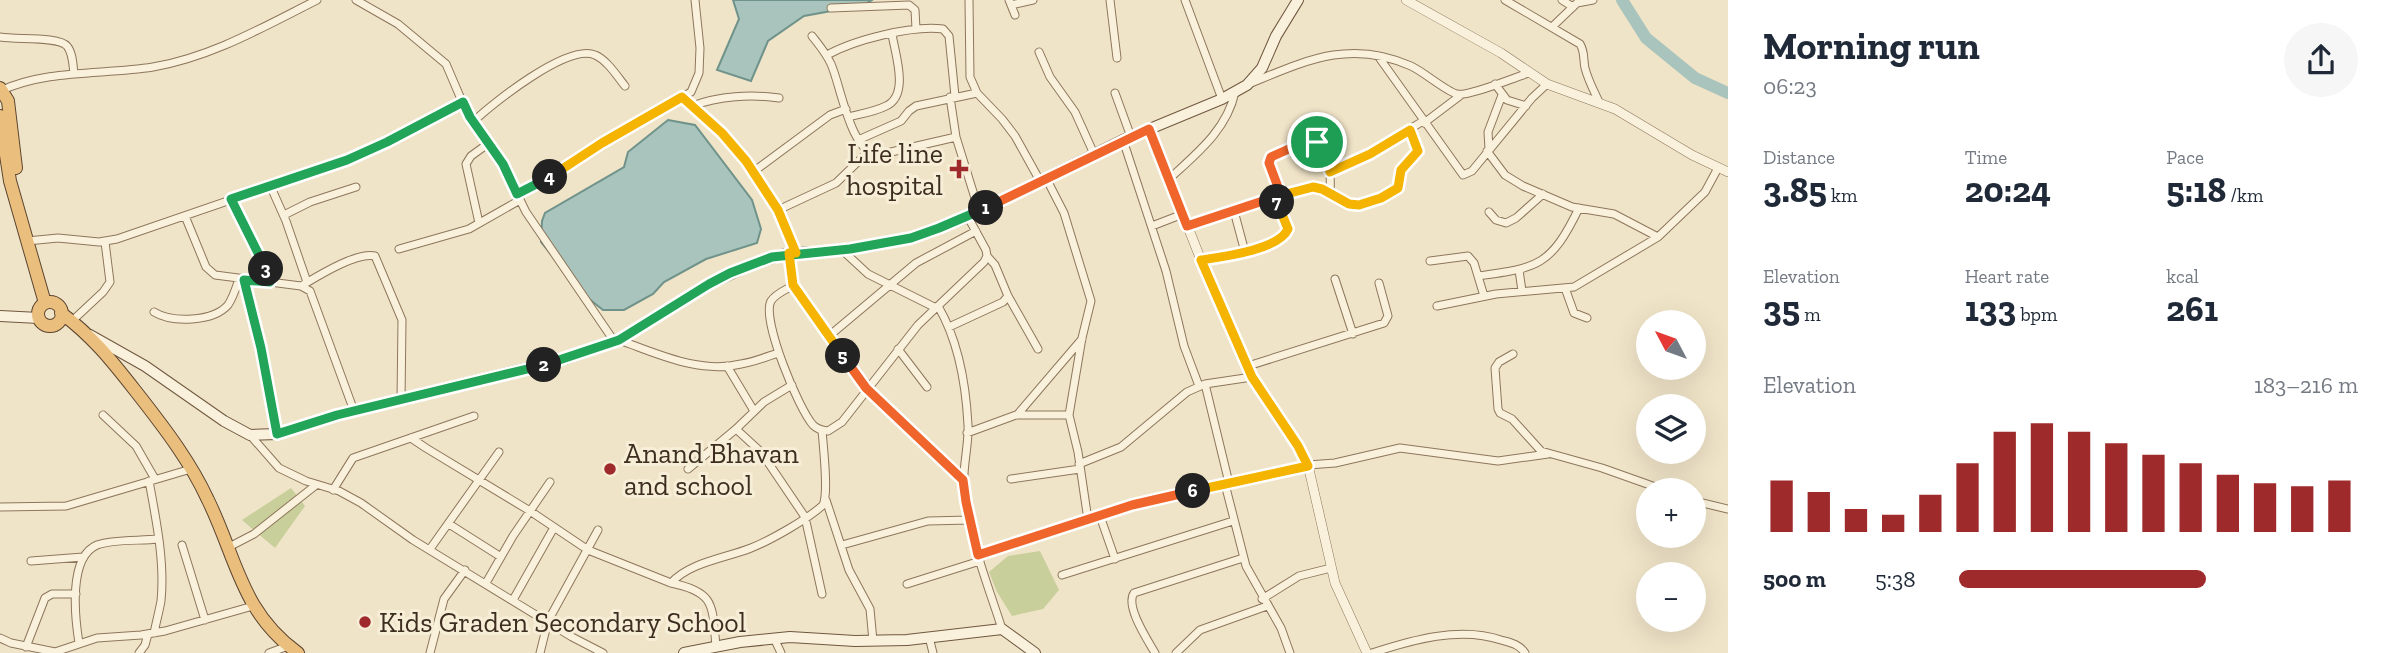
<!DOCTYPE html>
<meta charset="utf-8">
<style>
:root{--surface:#fff;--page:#f6f6f7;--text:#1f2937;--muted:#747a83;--accent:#9e2a2b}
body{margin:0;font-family:"Zilla Slab",serif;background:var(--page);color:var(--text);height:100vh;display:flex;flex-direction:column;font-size:26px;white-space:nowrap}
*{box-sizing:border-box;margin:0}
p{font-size:23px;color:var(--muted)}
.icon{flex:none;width:38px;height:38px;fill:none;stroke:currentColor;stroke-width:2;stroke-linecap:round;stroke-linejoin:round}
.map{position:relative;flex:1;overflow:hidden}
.sheet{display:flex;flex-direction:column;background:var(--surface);width:665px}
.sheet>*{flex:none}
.needle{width:46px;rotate:311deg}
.controls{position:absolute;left:1636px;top:310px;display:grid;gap:14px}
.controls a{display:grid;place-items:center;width:70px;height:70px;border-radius:50%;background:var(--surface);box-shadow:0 7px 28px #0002;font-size:35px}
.pin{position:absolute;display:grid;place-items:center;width:60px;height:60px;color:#fff;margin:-30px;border:4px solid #fff;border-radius:50%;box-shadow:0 2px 7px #0007}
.km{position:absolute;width:35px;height:35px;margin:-18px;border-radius:50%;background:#222;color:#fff;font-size:19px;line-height:35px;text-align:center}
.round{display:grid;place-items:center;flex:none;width:74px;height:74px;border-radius:37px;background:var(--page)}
.overview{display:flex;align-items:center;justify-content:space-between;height:119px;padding:0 35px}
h1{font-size:38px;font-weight:700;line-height:52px}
.metrics{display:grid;grid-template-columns:repeat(3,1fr);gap:10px;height:119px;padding:7px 35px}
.metrics div{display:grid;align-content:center}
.metrics b{font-size:35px;font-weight:700}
.metrics small{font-size:19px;font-weight:400}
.metrics p{font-size:19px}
.chart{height:196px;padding:14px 35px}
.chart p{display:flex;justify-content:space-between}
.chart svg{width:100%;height:126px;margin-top:7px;stroke:var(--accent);stroke-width:6}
ul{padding:0 35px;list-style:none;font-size:23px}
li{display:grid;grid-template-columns:112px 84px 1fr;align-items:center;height:52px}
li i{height:18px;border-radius:9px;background:var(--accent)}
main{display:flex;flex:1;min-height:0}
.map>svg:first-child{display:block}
.green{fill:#c9cf9b}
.water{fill:#a9c4bc;stroke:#6f938a;stroke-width:2}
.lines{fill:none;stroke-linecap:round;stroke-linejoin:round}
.river{stroke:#a9c4bc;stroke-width:12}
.minor-casing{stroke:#8d765c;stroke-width:9}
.tertiary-casing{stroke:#8d765c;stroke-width:10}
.secondary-casing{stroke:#6f573f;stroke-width:12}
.trunk-casing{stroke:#5b4430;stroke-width:14}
.minor{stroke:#faf1dc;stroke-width:7}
.tertiary{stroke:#faf1dc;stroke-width:9}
.secondary{stroke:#faf1dc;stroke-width:10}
.trunk{stroke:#eabe7c;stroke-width:12}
.split-1-casing{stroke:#fff;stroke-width:14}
.split-2-casing{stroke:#fff;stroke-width:14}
.split-3-casing{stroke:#fff;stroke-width:14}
.split-4-casing{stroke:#fff;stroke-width:14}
.split-5-casing{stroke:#fff;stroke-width:14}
.split-6-casing{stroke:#fff;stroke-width:14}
.split-7-casing{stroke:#fff;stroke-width:14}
.split-8-casing{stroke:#fff;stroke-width:14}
.split-1{stroke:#f0652b;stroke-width:9}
.split-2{stroke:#22a559;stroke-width:9}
.split-3{stroke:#22a559;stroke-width:9}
.split-4{stroke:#22a559;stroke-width:9}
.split-5{stroke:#f5b400;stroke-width:9}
.split-6{stroke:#f0652b;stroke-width:9}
.split-7{stroke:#f5b400;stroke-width:9}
.split-8{stroke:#f5b400;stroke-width:9}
.poi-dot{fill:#9e2a2b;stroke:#f7eed8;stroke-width:2.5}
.labels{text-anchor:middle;stroke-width:6;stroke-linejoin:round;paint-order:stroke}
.poi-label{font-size:28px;fill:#3d2e20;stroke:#f7eed8;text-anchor:start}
</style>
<main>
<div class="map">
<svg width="1728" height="653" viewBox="0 0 1728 653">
<rect width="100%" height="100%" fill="#f0e4c8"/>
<path class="green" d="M291 488 305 506 275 548 242 520Z
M1040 551 1059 590 1043 609 1012 616 997 592 989 572 1008 556Z"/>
<path class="water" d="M733 0H872L864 5 804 16 768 41 751 81 717 70 739 19Z
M668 120 695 125 752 200 761 229 757 243 706 259 664 282 653 294 624 310H603L583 294 541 242 542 221 545 213 624 167 628 152Z"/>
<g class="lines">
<path class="river" d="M1622 0 1646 38 1695 78 1728 93"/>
<defs>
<path id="minor" d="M356 0 398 24 446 64 467 113 503 165 526 212 614 341
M969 0 970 77 977 93 1002 119 1015 136 1040 181
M1009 0 1015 15
M1110 0 1117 58
M1185 0 1222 99
M1505 0 1580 44C1585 52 1583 59 1585 68 1588 80 1594 91 1599 102
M1562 0 1573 7
M1011 5 1033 0
M831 8 909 5 915 10 916 29
M1552 27 1577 3 1593 0
M812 36C819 45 826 53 831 64 841 86 850 152 878 155L956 137
M0 37C15 40 59 36 67 46 73 53 73 66 74 74
M1039 52 1050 77 1075 112 1094 154
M827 55C854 40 912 25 943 29L949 36 955 96
M1378 56 1463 175 1472 171 1532 98 1547 84
M1251 83C1307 60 1351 39 1411 66 1424 72 1447 92 1457 94 1468 97 1515 77 1529 73
M1495 84 1507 100 1526 106
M0 91C48 69 102 75 153 67 212 57 265 26 317 0
M1115 93 1131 137
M682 97C737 146 769 183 796 253
M950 97 956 137 979 211
M692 106C719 96 751 94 779 98
M848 117C860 114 874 112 886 106 910 95 895 54 892 34
M473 122C493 103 568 43 595 55 607 60 617 76 625 86
M1424 123 1461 95
M858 140 901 121 909 111 916 106 977 93
M1123 140 1166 271 1184 346 1199 386
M1489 149 1488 132 1502 95
M1487 151 1505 175 1523 186 1572 207 1614 214 1658 237
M753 172 830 115 846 109
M1330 172 1370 154 1410 129
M1046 178 1064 213 1091 301 1082 338 1069 415 1078 452 1088 520
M1169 179C1196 154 1227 130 1235 92
M270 185 286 221 307 282
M517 194 563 170 602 143 691 92 699 73 700 48 695 0
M1281 195 1269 163C1274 150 1299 142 1313 140 1331 151 1331 175 1330 194
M231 199 260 254 270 282
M778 210 836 183 868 152
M1234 211 1245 252
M1489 212 1496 220 1506 223 1516 218 1543 194
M284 215 310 202 356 187
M185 216 206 267 215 275 301 286 310 291 354 411
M479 223 466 164 471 156 489 143
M1152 226 1183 214
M1187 226 1305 188C1322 187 1332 196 1347 202 1363 209 1386 198 1398 188L1401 170 1417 151 1410 129 1423 121
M27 241 58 238 99 242 117 239 347 160 387 142 463 102
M399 249 469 229 520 200
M842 250 868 274 936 308
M789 253 794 285 866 388 963 480
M1201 260C1221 257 1280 250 1288 228L1287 224 1275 197
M1430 261 1468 256 1474 263 1484 296
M1519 270 1522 291
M1478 276C1538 268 1551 266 1579 208
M1335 279 1353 334
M244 280 261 347 277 434
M794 285C787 289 775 294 771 301 761 319 799 410 813 425 818 430 822 430 828 431L842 422 918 325 984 262 987 256 986 250 968 217
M301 286C318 276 356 252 375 256L402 320 401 400
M1565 288 1574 313 1587 318
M1008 296 1038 349
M938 306C958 340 966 386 968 425 969 446 962 468 964 489 968 536 988 585 1002 629
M1437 306 1496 294 1574 287 1658 237 1705 192 1718 168
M154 312C172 323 213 322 228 305 233 298 236 288 239 279
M72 321 103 292 110 282 105 242
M949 327 1003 302 1008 296 995 265 987 256
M829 336 916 263 976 231
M619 340C659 354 699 374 741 364 754 362 766 357 778 353
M898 349 927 387
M1513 354 1499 362 1495 368 1498 409 1500 413 1512 419 1541 451 1602 468 1664 490
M727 366 754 411
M1248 366 1384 323 1388 316 1379 283
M1205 384 1229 483
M103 415 136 446 155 479
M1017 415 1082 339
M736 429 761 452 805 517 822 594
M967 433 1016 415H1069
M250 435 279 468 306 481 339 491 361 503 413 540 572 637 603 653
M411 438 426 448 530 511 588 550 671 583C690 562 726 558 751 548 771 540 808 519 823 505 829 493 823 445 822 430
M1079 464 1121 447 1187 392 1205 384 1252 377
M688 469 736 429 764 402 792 385
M1011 479 1080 469
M149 481C156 519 165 562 161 601 159 612 156 623 154 633
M1225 484 1246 566 1281 628 1290 653
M333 490 353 458 474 416
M826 500 849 570 870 609 873 641
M1694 501 1728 509
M0 507 66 506 191 469
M1100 516 1115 559
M449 524 501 557
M182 545 205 620
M842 545 928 521 970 520
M227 548 254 534 316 485
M430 549 499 452
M978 555 1132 505 1308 465 1335 463 1400 448 1498 461 1548 454
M31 561 83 557
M1062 575 1233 521
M486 583 513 536 550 482
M671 583C716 592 712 606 716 646
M907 584 980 561
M1262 599 1299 576 1331 568
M513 600 552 531
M929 637 933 653
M0 638 11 643 55 652 97 638 141 635 165 631 253 606
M774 638 781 653
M79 643C75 618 68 557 97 545 112 539 141 541 158 539
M26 647 45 598 52 594H76
M139 653 145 645 148 634
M269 653 288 646
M430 653 444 599 465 570
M540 653 548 621 598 530
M1155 653C1147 639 1125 606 1134 593L1243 558
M1176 653 1200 630 1267 606
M1372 653C1412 640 1460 626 1501 640 1511 643 1519 644 1525 653"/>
<path id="tertiary" d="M1406 0 1501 53 1547 84 1615 109 1692 155 1728 172
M1149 129 1201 260 1252 377 1298 446 1308 465 1335 583 1367 653"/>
<path id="secondary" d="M0 316 39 318
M90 335 145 366 224 421 250 435 277 434 337 415 565 359 619 340 709 284 755 263 789 253 825 252 870 246 911 238 939 228 968 217 1123 140 1222 99 1247 85 1262 68 1276 36 1298 0
M684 653 740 642 790 637 855 641 907 640 1002 629 1035 653"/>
<path id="trunk" d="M0 88 8 101 16 168
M0 116 10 181 45 303
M38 314a12 12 0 1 1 24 0a12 12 0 1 1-24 0Z
M61 313C95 338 115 365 141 398 166 430 191 463 208 500 237 559 241 612 298 653"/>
</defs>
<use href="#minor" class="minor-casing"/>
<use href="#tertiary" class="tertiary-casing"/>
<use href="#secondary" class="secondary-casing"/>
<use href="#trunk" class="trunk-casing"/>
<use href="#minor" class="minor"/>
<use href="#tertiary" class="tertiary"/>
<use href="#secondary" class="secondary"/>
<use href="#trunk" class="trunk"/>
</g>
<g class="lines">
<defs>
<path id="split-1" d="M986 208 1149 129 1187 226 1281 195 1269 163 1271 157 1309 140 1317 142"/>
<path id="split-2" d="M544 365 619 340 709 284 730 273 772 257 850 249 911 238 939 228 986 208"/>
<path id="split-3" d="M266 269 270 282 244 280 261 348 277 434 337 415 544 365"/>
<path id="split-4" d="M266 269 231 199 347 160 387 142 463 102 470 117 503 164 517 194 550 177"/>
<path id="split-5" d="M550 177 602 143 682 97 722 133 746 161 778 210 796 253H789L793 285 843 356"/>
<path id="split-6" d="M843 356 866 388 963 480 966 502 978 555 1132 505 1193 491"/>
<path id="split-7" d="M1193 491 1308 466 1298 446 1252 377 1201 260C1221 257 1279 250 1288 229L1277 202"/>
<path id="split-8" d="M1277 202 1275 197 1313 187 1322 189 1349 204 1359 205 1381 198 1398 188 1401 170 1418 151 1410 130 1370 154 1330 172 1328 160 1317 142"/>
</defs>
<use href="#split-1" class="split-1-casing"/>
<use href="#split-2" class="split-2-casing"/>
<use href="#split-3" class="split-3-casing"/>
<use href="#split-4" class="split-4-casing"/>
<use href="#split-5" class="split-5-casing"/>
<use href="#split-6" class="split-6-casing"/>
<use href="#split-7" class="split-7-casing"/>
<use href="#split-8" class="split-8-casing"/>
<use href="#split-1" class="split-1"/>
<use href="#split-2" class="split-2"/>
<use href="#split-3" class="split-3"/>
<use href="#split-4" class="split-4"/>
<use href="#split-5" class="split-5"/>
<use href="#split-6" class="split-6"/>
<use href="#split-7" class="split-7"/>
<use href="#split-8" class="split-8"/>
</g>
<g class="poi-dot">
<path d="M955.5 158.5h7v7h7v7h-7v7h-7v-7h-7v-7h7z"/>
<circle cx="610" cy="469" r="7"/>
<circle cx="365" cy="622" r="7"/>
</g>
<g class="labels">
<g class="poi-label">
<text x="943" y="163" text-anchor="end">Life line<tspan x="943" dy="32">hospital</tspan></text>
<text x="624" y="463">Anand Bhavan<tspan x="624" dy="32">and school</tspan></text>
<text x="379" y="632">Kids Graden Secondary School</text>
</g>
</g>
</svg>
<div class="controls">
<a><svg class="needle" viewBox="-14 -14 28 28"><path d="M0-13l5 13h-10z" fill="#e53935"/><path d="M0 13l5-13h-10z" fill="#747a83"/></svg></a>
<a><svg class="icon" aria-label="layers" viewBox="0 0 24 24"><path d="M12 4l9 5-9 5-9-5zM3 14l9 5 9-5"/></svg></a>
<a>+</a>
<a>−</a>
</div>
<div class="pin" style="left:1317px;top:142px;background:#1e9e55"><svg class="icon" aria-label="arrive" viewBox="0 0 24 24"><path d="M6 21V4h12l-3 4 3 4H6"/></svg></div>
<b class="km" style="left:986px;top:208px">1</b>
<b class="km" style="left:544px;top:365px">2</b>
<b class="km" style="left:266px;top:269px">3</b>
<b class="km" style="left:550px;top:177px">4</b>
<b class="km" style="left:843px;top:356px">5</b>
<b class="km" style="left:1193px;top:491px">6</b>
<b class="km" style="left:1277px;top:202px">7</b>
</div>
<section class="sheet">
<div class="overview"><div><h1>Morning run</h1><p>06:23</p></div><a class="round"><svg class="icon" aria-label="share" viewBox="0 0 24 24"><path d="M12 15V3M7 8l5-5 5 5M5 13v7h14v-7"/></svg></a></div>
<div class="metrics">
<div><p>Distance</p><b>3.85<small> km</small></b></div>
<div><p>Time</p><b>20:24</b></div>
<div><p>Pace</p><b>5:18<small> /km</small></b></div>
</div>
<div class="metrics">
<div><p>Elevation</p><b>35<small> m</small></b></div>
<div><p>Heart rate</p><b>133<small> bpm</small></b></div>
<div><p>kcal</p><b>261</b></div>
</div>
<div class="chart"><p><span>Elevation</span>183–216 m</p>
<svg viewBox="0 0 160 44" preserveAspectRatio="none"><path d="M5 44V26M15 44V30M25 44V36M35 44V38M45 44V31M55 44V20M65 44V9M75 44V6M85 44V9M95 44V13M105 44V17M115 44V20M125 44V24M135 44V27M145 44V28M155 44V26"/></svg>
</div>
<ul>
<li><b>500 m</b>5:38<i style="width:62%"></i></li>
</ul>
</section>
</main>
